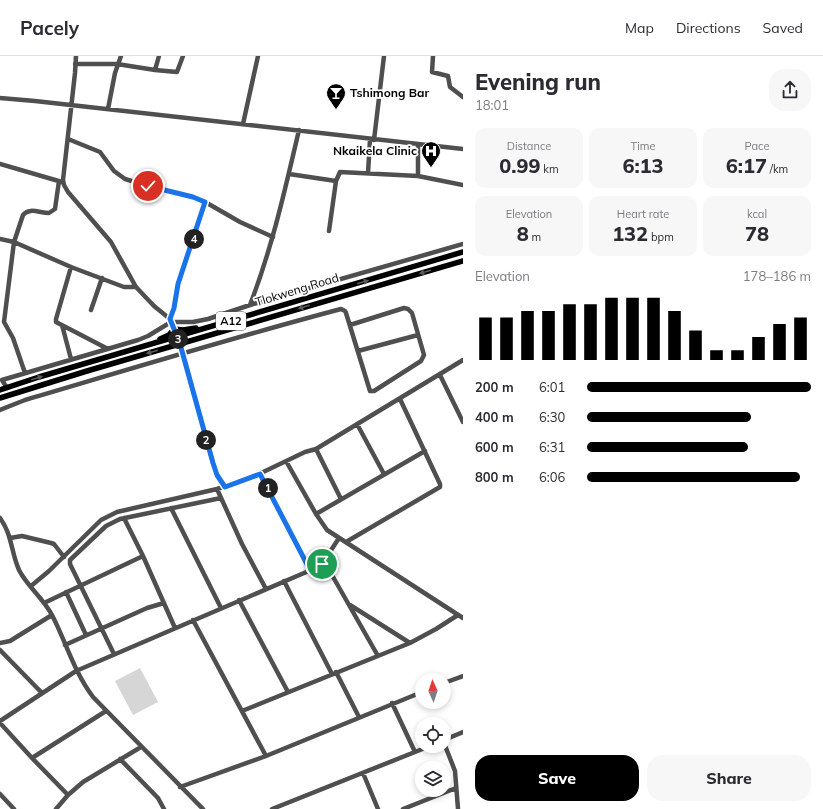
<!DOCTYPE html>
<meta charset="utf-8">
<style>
:root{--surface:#fff;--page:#f7f7f7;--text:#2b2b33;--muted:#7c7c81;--line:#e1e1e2;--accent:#000}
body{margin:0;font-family:Mulish,sans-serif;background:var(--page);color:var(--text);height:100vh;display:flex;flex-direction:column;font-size:15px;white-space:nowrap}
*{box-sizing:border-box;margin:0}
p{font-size:13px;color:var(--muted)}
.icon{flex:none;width:22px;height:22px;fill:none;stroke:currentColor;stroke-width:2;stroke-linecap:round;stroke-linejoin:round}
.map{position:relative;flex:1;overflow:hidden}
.panel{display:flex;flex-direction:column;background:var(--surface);width:360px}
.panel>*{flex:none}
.needle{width:26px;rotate:357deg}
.controls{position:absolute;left:415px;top:617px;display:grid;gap:8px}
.controls a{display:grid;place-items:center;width:36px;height:36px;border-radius:50%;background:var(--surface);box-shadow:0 2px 6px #0003;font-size:20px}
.pin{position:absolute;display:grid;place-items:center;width:34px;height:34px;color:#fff;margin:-17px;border:2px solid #fff;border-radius:50%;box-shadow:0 1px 4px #0007}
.km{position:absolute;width:20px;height:20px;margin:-10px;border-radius:50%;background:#222;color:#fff;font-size:11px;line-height:20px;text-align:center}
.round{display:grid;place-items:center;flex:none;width:42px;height:42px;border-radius:16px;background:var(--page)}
.head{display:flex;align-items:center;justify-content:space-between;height:68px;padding:0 12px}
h1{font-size:22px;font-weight:800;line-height:30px}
.figures{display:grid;grid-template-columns:repeat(3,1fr);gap:6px;height:68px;padding:4px 12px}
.figures div{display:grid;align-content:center;border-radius:10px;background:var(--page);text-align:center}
.figures b{font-size:20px;font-weight:800}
.figures small{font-size:11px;font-weight:400}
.figures p{font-size:11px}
.chart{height:112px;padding:8px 12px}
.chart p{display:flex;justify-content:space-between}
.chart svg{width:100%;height:72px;margin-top:4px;stroke:var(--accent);stroke-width:6}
.button{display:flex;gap:8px;margin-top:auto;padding:8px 12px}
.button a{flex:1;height:46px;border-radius:16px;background:var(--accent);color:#fff;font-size:16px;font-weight:800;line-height:46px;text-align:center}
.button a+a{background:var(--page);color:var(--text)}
ul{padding:0 12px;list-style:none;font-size:13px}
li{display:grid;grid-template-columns:64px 48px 1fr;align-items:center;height:30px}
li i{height:10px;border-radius:5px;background:var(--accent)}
header{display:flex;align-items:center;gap:24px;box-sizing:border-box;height:56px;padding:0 20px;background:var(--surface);border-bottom:1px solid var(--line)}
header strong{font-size:19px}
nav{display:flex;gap:22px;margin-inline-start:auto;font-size:14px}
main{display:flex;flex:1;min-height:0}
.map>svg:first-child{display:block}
.green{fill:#d6d6d6}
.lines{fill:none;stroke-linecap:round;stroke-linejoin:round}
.minor{stroke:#4f4f4f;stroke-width:4.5}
.major{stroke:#000;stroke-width:5.5}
.oneway{fill:#595959}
.route-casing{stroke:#fff;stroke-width:8}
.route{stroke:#1a73e8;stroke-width:5}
.labels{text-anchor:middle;stroke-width:3.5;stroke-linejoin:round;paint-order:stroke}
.shield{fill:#fff;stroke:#4c4c4c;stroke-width:1}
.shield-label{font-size:11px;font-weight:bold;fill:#000}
.poi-label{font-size:12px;font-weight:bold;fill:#000;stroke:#fff;text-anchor:start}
.street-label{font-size:12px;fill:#000;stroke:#fff}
</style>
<header>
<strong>Pacely</strong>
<nav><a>Map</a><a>Directions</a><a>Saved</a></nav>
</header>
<main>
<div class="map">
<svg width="463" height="753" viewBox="0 0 463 753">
<rect width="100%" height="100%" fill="#fff"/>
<path class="green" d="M140 612 158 646 133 659 115 625Z"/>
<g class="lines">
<path class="minor" d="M76 0 75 17 63 124 64 129 68 136 111 186 136 231 154 250 170 263 180 288 213 407 217 419 225 431
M433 0 432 16 448 20 450 31 463 41
M75 8H117L155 14 159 0
M155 14 177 16 183 0
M0 42 35 45 463 93
M108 53 115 17 121 0
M243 68 258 0
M68 83 100 96 114 115 125 123 175 138 200 143 240 166 273 181
M374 84 384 0
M0 108 62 126
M368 117 370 84
M289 118 336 125
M418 120 463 129
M329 175 336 125 340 116 418 120V88
M0 183 14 186 71 211 124 231H136
M71 211 56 263V266L108 293
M250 249C272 192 285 134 299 74
M91 254 102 222
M170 263 174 253 177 232 205 146
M62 269 71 303
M358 295 418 279
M25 317 13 282 4 266 14 186 23 159C29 151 40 157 49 157L55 153 59 125
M440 319 463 366
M7 332 2 324 138 284 148 280 171 266H193L208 263 250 249 463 188
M0 354 25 344C130 313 235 281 341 253L345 255 346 257 370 335H374L421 305 424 299 412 257 408 253 404 252 350 269
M357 368 384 418
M316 393 341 443
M286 405 316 458 327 474 463 562
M260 418 310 514
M217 433 242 488 266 533
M171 452 221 552
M316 458 425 395
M0 462C12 478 11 496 19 514 27 530 43 542 52 559 66 586 74 616 93 641L203 753
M124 462 143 500 175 572
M10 482 22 480 51 487 54 488 64 501
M346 486 440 431V428L400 343
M324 505 378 600
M284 525 332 618
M31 530 49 515 101 464 117 456 217 433 236 427 259 418 305 396 316 393 463 304
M66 536 86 579
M239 544 288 636
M44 547 143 500
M350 549 410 587
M193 564 266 700
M0 587 10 585 52 559
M65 589 147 552 164 547
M0 594 42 637
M114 598 70 508V504L106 470 120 463 221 442
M336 616 359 661
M444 627 463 620
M392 647 415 696
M242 655 410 587 436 573 458 559
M0 665 76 615 318 511 322 508 339 482
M0 667 32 702
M444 684 463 676
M444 687 455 715 458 753
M120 703 158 742 164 753
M363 717 378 753
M180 731 266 700 422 636
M0 738 14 753
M68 739 32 702 106 655
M56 753 68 739 83 726 141 691
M272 753 430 690
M403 753 456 732"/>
<path class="major" d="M160 283 169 279 174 273 183 274 196 272
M0 334 39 321 463 196
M0 342 87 315 463 205"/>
</g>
<defs><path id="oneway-solid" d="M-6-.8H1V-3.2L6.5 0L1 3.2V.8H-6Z"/></defs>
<g class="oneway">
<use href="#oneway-solid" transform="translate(425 216) rotate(164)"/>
<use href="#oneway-solid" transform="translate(363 226) rotate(-16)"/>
<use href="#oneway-solid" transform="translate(304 251) rotate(163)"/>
<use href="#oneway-solid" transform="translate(152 296) rotate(164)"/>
<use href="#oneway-solid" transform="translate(37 322) rotate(-17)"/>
</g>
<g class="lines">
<defs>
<path id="route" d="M148 130 193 141 205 146 178 228 174 252 170 263 180 288 213 407 217 419 225 431 260 418 310 514 322 508"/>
</defs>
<use href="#route" class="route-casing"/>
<use href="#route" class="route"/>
</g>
<defs>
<symbol id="bar-pin" viewBox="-11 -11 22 30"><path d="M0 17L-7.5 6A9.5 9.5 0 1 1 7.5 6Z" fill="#000" stroke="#fff"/><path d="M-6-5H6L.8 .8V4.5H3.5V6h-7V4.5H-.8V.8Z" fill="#fff"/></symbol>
<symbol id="hospital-pin" viewBox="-11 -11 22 30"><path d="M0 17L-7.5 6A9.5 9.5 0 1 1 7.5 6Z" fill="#000" stroke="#fff"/><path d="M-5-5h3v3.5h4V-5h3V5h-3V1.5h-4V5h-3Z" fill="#fff"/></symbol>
</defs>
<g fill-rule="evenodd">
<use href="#bar-pin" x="325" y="26" width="22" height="30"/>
<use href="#hospital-pin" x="420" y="84" width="22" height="30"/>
</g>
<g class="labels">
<rect class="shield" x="216" y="256" width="30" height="18" rx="3"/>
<g class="shield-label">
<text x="231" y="269">A12</text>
</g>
<g class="poi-label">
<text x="350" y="41">Tshimong Bar</text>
<text x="417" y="99" text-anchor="end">Nkaikela Clinic</text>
</g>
<g class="street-label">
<text transform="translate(297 234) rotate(-17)" y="4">Tlokweng Road</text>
</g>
</g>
</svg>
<div class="controls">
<a><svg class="needle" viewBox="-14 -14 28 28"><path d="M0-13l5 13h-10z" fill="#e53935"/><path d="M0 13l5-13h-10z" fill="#7c7c81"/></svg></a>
<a><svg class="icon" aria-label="locate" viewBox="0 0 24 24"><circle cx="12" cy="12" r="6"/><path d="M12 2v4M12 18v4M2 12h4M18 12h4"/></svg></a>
<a><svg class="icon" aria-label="layers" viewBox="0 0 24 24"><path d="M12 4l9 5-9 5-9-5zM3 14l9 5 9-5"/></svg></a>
</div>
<div class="pin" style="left:322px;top:508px;background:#1e9e55"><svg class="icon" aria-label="arrive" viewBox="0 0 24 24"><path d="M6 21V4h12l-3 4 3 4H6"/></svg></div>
<div class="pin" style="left:148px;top:130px;background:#d93025"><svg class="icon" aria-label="check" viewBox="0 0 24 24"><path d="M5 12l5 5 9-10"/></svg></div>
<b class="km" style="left:268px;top:432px">1</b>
<b class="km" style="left:206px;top:384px">2</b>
<b class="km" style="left:178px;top:283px">3</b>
<b class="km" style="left:194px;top:183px">4</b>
</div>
<section class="panel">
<div class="head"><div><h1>Evening run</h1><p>18:01</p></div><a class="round"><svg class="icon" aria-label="share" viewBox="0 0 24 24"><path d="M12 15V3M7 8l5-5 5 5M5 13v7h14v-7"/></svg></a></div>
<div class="figures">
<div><p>Distance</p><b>0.99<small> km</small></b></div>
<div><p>Time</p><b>6:13</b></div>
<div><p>Pace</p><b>6:17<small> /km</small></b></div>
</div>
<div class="figures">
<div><p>Elevation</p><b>8<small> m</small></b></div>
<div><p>Heart rate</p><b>132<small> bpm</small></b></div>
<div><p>kcal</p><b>78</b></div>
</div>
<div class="chart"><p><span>Elevation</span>178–186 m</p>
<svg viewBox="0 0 160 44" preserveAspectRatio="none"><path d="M5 44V18M15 44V18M25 44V14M35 44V14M45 44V10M55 44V10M65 44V6M75 44V6M85 44V6M95 44V14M105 44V26M115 44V38M125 44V38M135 44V30M145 44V22M155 44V18"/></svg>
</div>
<ul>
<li><b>200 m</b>6:01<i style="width:100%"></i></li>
<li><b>400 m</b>6:30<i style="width:73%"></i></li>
<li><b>600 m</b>6:31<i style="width:72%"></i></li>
<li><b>800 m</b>6:06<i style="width:95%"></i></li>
</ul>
<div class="button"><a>Save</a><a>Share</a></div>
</section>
</main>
